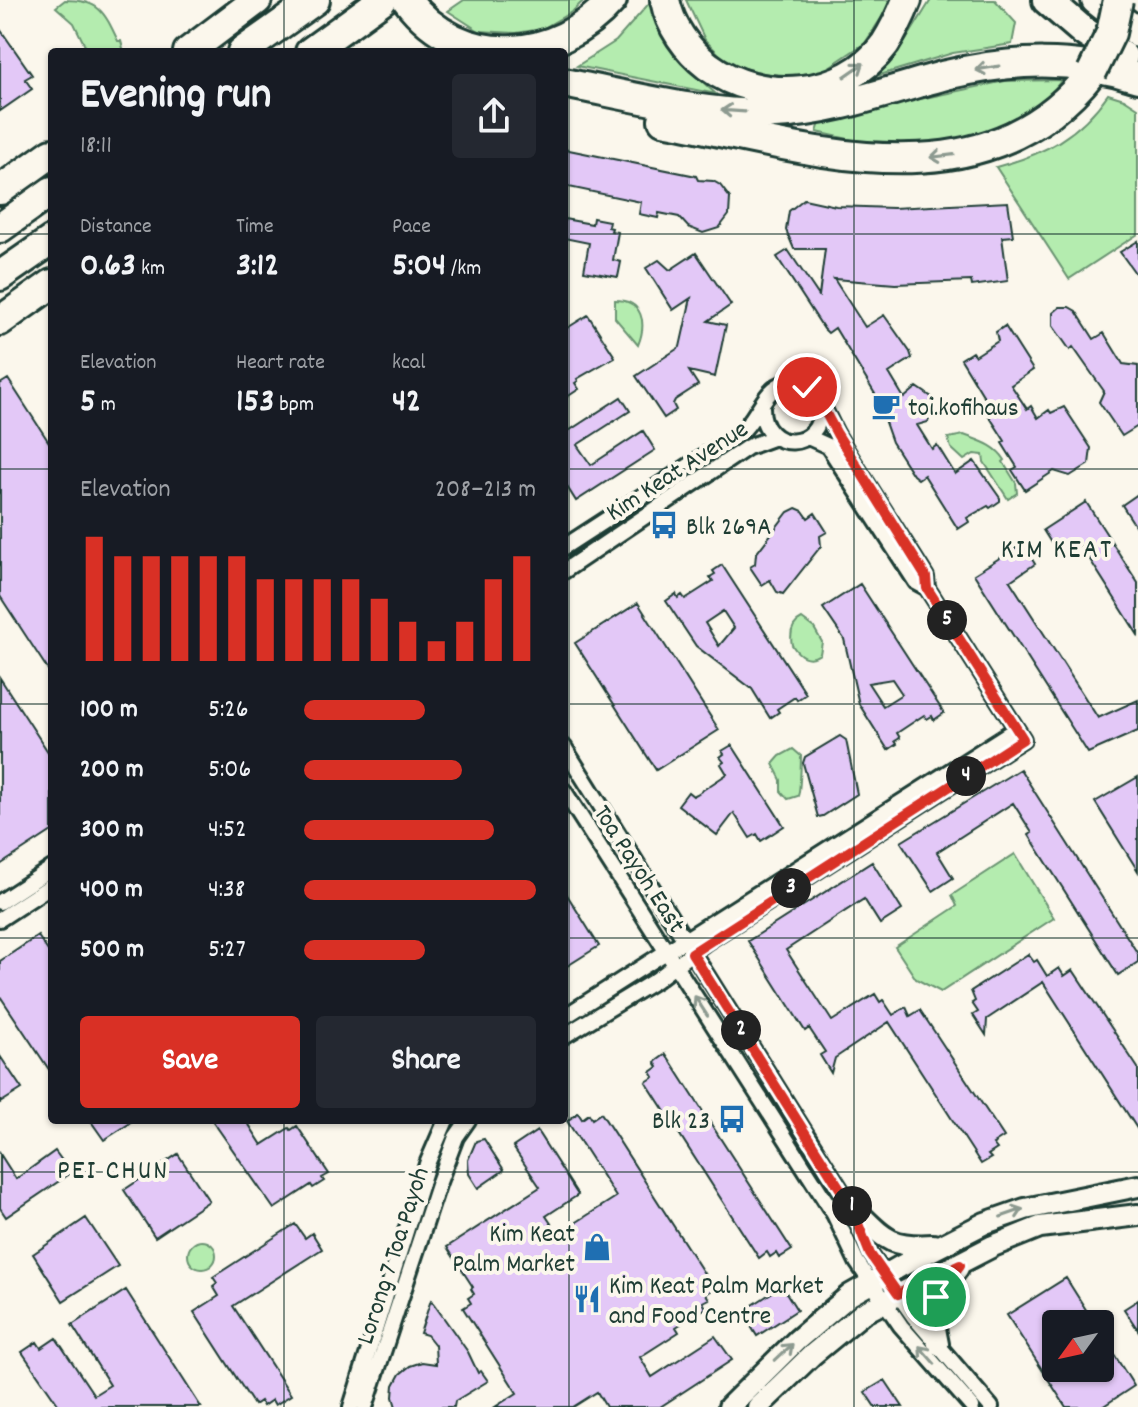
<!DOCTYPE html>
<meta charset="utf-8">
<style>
:root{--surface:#171b24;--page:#242831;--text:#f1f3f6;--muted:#9ea1a6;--accent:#d93025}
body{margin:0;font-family:Dekko,sans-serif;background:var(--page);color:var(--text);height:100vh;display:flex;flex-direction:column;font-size:30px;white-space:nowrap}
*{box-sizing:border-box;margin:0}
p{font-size:26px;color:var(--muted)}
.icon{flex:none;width:44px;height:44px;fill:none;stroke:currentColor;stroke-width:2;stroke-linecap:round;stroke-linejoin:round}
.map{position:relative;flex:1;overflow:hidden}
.panel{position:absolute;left:48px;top:48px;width:520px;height:1076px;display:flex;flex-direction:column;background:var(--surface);border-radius:8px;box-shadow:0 2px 6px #0004}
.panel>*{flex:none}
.needle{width:52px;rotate:237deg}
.fabs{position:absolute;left:1042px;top:1310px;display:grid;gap:16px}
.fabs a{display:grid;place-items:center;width:72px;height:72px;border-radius:8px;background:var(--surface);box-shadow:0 2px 6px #0004;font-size:40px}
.pin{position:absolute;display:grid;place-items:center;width:68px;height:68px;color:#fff;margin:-34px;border:4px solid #fff;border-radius:50%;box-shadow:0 2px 8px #0007}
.km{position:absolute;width:40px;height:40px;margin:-20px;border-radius:50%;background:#222;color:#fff;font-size:22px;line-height:40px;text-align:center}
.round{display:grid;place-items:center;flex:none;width:84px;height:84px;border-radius:8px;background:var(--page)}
.summary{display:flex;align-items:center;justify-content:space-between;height:136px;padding:0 32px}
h1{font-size:44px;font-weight:700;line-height:60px}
.metrics{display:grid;grid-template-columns:repeat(3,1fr);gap:12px;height:136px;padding:8px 32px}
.metrics div{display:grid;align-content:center}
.metrics b{font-size:34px;font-weight:700}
.metrics small{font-size:22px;font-weight:400}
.metrics p{font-size:22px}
.chart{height:224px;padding:16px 32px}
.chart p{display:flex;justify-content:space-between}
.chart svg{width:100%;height:144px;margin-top:8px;stroke:var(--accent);stroke-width:6}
.cta{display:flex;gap:16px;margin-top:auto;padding:16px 32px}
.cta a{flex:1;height:92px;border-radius:8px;background:var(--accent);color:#fff;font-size:32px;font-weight:700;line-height:92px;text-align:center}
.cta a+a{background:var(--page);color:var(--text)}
ul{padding:0 32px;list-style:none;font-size:26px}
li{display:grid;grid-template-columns:128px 96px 1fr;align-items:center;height:60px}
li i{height:20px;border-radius:10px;background:var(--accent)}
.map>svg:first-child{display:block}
.green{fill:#b4ecaf;stroke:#6a9472;stroke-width:2}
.building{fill:#e3c8f7;stroke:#1f3d34;stroke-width:2;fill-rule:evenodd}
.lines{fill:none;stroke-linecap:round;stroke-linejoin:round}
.street-casing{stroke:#1f3d34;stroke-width:20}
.secondary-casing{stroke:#1f3d34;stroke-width:26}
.highway-casing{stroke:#1f3d34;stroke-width:34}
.street{stroke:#fbf7ec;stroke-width:14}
.secondary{stroke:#fbf7ec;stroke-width:20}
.highway{stroke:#fbf7ec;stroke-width:28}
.highway-bridge-casing{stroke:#1f3d34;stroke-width:34;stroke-linecap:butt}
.highway-bridge{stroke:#fbf7ec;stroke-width:28}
.oneway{stroke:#8d9a90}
.route-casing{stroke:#fff;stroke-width:16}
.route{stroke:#d93025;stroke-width:10}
.grid{fill:none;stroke:#1f3d34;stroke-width:2;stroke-opacity:0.55}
.labels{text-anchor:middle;stroke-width:8;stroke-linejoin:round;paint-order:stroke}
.poi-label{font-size:26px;fill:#1f3d34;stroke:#fbf7ec;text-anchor:start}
.street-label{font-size:26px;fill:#1f3d34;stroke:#fbf7ec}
.neighbourhood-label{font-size:28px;letter-spacing:2px;fill:#1f3d34;stroke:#fbf7ec}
</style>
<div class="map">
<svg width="1138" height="1407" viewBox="0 0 1138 1407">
<rect width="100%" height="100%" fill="#fbf7ec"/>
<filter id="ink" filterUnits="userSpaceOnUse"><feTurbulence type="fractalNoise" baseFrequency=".0125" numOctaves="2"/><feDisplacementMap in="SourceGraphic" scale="16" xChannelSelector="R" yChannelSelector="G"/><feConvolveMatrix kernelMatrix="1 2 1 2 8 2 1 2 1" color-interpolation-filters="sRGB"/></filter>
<g filter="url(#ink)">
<path class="green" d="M65 0C99 0 104 11 118 41H121L124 52H88L74 23 56 7Z
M464 0H584L573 11 542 29 516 33 479 31 448 11Z
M652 0C664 44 683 65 716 94L577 66 616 41Z
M686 0H893L865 43 823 71 782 78 729 64 705 40Z
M931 0H995L1016 23 1012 44 953 53 870 78 903 45Z
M1062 80 1042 104 985 136 931 144 875 145 817 132 821 120 1005 81Z
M1108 94 1124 99 1138 108V234L1069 279 996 167C1043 155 1080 135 1108 94Z
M615 300C643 300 647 323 638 345L615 318Z
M964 435C980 441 996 445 1005 460L1003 462 1016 483 1017 493 1008 499 984 462 983 455 974 454 964 460 951 448 948 438Z
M802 619 814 628 822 642 820 654C808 662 799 656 792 645 790 635 791 624 802 619Z
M793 749 801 756C801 763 800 791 798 796L788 799 781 791V780L773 764 780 756Z
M1015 854 1054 918 941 992 916 979 895 947 957 906 952 895Z
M188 1255a14 14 0 1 1 28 0a14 14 0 1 1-28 0Z"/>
<path class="building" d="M0 29 32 75 25 79 32 89 0 111Z
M564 149 696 176 698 180 713 181 720 185 730 198 729 215 719 228 703 233 688 227 679 217 659 213 658 218 639 214 641 202 564 186Z
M804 199 836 206 893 208 1008 202 1013 236 1002 237 1008 281 972 286 971 281 895 284 834 279 865 327 884 315 910 352 912 358 889 373 904 398 917 387 933 398 931 404H935L928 422 917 425 932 449 937 445 955 474 974 461 1000 498V501L990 508 988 506 967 518 969 522 958 529 924 475 918 479 913 475 892 442 875 394 835 328 828 333 824 329 777 257 788 250 819 296 825 249H794L786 230 789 211Z
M593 218 609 221 608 227 612 228 611 231 618 232 613 260 621 262 618 277 584 271 589 243 564 238V219L592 224Z
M1138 241V277L1120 252Z
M696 253 731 305 708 321 726 325 715 377 689 371 698 385 675 400 673 404 676 410 664 418 636 376 680 347 691 298 673 310 646 268 659 260 670 270Z
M1060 307H1069L1076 311 1094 339 1104 333 1123 364 1138 366V426L1122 436 1099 402 1104 391 1073 347 1070 350 1053 326V313Z
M588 315 615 357 577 379 578 381 575 383 579 389 564 399V330Z
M1005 326 1033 370 1011 385 1027 409 1031 406 1038 418 1049 410 1051 413 1064 407 1091 448 1089 464 1070 476 1054 471 1025 490 1012 470 1017 467 1002 443 1005 441 984 408 989 405 961 359 972 352 975 356 998 341 996 332Z
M8 379 52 447V676L0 596V384Z
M621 397 630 411 577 445 591 465 643 431 655 450 576 501 564 482V434Z
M1138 494V530L1122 505Z
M1086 502 1138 583V635L1080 544 1060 557 1043 530Z
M796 508 803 511 808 518 815 513 827 532 820 536 821 546 783 594 777 592 770 580 762 585 750 567 755 564 756 554 788 512Z
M1022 544 1035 564 1010 581 1098 718 1138 700V731L1088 753 974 574Z
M722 565 806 694 797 700 795 697 777 709 779 712 770 718 752 689 696 646 666 601 676 594 678 598 682 595 685 599 713 581 710 577 715 574 713 571ZM723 611 734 628 719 646 705 623Z
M860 584 944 713 934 720 932 716 927 719 924 715 897 733 900 738 895 741 897 744 888 750 859 704 844 639 823 608ZM892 679 902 694 883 706 868 683Z
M638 603 719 730 656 770 575 643Z
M0 678 52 758V831L0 865Z
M840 736 846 740 857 794 823 816 818 817 803 763 805 757Z
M732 745 784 826 761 841 757 834 750 838 734 813 717 835 678 805 688 792 693 796 697 794 727 774 721 764 724 762 720 757 724 754 722 751Z
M1020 769 1138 954V962L1118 975 1029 835 1032 833 1013 803 937 852 953 878 933 891 901 842Z
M1138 777V871L1095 802Z
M872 862 902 910 880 924 864 899 786 950 832 1021 875 994 880 1002 883 1000 893 1015 906 1007 910 1016 920 1010 1004 1137 993 1144 997 1149 988 1155 991 1158 981 1164 889 1022 835 1058 831 1073 820 1055 825 1052 809 1028 805 1031 748 941Z
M564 890 599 946 564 968Z
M38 936 52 957V1074L0 996V961Z
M1028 954 1034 962 1037 960 1047 976 1059 968 1064 976 1073 970 1134 1062 1138 1068V1130L1043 982 987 1019 986 1035 973 1015 978 1012 972 1003 975 1001 971 991Z
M666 1054 792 1250 779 1258 776 1253 770 1257 767 1252 759 1258 646 1082 654 1077 651 1072 658 1067 655 1062Z
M0 1056 22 1089 0 1103Z
M578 1113 582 1119 589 1114 592 1119 601 1113 714 1289 706 1294 709 1299 703 1302 706 1308 676 1327 679 1332 640 1357 652 1377 715 1336 732 1360 660 1407H606L597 1392 573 1407H495L517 1393 463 1308 471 1303 468 1298 474 1294 471 1289 473 1287 447 1247 540 1187 513 1147 537 1131 578 1195 546 1216 558 1234 616 1197 567 1121Z
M90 1120H135L104 1140Z
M212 1120H246L262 1145 289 1128 291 1130 297 1126 329 1174 322 1178 324 1181 313 1188 311 1185 274 1209Z
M484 1139 504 1170 478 1188 469 1174 468 1160 476 1141Z
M55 1151 71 1173 6 1217 0 1208V1154L16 1179Z
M178 1154 209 1201 155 1237 124 1190Z
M86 1218 118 1266 63 1301 33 1254Z
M295 1224 305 1238 312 1233 322 1249 233 1306 291 1395 275 1405 272 1400 263 1406 260 1401 254 1405 194 1312 219 1296 213 1286 217 1283 213 1277Z
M1066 1278 1095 1324H1056V1368H1100V1332L1134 1386 1102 1407H1066L1007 1315Z
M782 1286 797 1310 757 1336 742 1312Z
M126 1290 201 1407H60L22 1352 37 1342 41 1348 56 1338 94 1395 110 1385 72 1325Z
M431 1300 468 1352 478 1373 481 1371 488 1381 455 1401 454 1407H396L393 1397 394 1385 400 1374 410 1366 422 1362 436 1364 435 1345 427 1335 420 1333Z
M1138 1300V1330L1124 1309Z
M885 1380 903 1407H875L865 1392Z"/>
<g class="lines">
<defs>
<path id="street" d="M762 407C762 455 824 451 820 407
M808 437 828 446 916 582 927 588
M564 547 741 432C756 419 766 387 785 383 792 381 802 383 808 388 821 397 829 421 837 435 866 483 896 529 926 577L927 588 1023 739 706 942 656 980 564 1036
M564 571 748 447 775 437
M564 747 851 1206 870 1254 914 1317 991 1407
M564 791 834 1214 857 1262 901 1326 972 1407
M0 902 52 868
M0 919 52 885
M564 1017 1016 729
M351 1407 427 1164 446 1120
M365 1407 439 1182 456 1137 468 1120"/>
<path id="secondary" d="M851 1206C883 1236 886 1248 933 1245
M938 1344C929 1302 932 1302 958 1268
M729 1407 797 1340 850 1295 901 1266 985 1223 1025 1209 1138 1186
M758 1407 812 1355 863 1313 993 1246 1040 1227 1138 1215"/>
<path id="highway" d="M407 0C461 71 557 63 612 0
M665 0C670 26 687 50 708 66 760 105 845 99 885 44 894 30 901 15 907 0
M1047 0 1083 31 1123 57
M1096 0 1138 33
M188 52 257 0
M242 52 315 0
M310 52 382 0
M564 83C631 96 707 116 775 114 833 112 890 90 946 75 1013 59 1073 57 1138 78
M663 120C808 148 983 210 1092 72
M0 190 52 153
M0 228 52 191
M0 276 52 240
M0 321 52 284"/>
</defs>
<use href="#street" class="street-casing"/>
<use href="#secondary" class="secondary-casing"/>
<use href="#highway" class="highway-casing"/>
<use href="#street" class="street"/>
<use href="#secondary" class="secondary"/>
<use href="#highway" class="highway"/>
<defs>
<path id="highway-bridge" d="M1092 72 1111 33 1118 0"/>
</defs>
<use href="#highway-bridge" class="highway-bridge-casing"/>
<use href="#highway-bridge" class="highway-bridge"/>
</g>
<defs><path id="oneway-shaft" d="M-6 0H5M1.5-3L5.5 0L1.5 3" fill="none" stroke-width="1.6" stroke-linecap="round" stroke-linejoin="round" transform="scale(2)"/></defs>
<g class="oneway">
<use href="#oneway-shaft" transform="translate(987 68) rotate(171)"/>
<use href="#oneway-shaft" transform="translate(854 70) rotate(-35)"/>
<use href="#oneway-shaft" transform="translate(733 111) rotate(-176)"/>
<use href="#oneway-shaft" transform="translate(942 156) rotate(173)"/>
<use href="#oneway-shaft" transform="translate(701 1006) rotate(-123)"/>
<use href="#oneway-shaft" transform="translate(1012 1213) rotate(-19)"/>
<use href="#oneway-shaft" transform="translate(784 1352) rotate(-43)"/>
<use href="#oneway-shaft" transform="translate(927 1355) rotate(-131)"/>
</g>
</g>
<g class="lines" filter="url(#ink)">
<defs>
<path id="route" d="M807 387 816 395 837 434 926 577 927 588 1023 739 692 953 851 1206 870 1254 898 1294 960 1265 936 1297"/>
</defs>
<use href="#route" class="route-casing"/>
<use href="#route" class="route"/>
</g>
<path class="grid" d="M284 0V52M569 0V1407M854 0V1407M0 234H52M564 234H1138M0 469H52M564 469H1138M0 704H52M564 704H1138M0 938H52M564 938H1138M284 1120V1407M0 1172H1138"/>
<defs>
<symbol id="cafe-bare" viewBox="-9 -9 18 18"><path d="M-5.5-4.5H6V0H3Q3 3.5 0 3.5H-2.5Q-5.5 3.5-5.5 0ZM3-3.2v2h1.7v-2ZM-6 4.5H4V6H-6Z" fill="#1f6fb2" stroke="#fbf7ec" stroke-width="2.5" paint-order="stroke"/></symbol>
<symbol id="bus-bare" viewBox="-9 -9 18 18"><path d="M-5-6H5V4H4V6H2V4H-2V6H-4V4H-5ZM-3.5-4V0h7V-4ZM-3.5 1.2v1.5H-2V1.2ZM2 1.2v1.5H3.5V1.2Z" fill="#1f6fb2" stroke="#fbf7ec" stroke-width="2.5" paint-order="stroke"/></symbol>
<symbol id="shop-bare" viewBox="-9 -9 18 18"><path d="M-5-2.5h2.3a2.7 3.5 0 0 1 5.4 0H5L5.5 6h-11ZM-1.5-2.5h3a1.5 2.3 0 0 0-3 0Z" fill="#1f6fb2" stroke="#fbf7ec" stroke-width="2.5" paint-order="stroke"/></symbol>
<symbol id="restaurant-bare" viewBox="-9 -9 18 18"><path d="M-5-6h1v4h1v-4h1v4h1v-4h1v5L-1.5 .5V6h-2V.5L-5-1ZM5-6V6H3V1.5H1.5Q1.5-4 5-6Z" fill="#1f6fb2" stroke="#fbf7ec" stroke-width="2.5" paint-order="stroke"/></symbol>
</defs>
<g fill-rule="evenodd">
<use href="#cafe-bare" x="866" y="386" width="40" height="40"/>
<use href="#bus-bare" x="644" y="505" width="40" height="40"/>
<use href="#bus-bare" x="712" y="1099" width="40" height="40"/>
<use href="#shop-bare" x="577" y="1227" width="40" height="40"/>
<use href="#restaurant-bare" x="567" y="1279" width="40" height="40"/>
</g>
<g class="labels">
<g class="poi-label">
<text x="908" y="415">toi.kofihaus</text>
<text x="686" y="534">Blk 269A</text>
<text x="710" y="1128" text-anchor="end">Blk 23</text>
<text x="575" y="1241" text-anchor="end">Kim Keat<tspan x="575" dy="30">Palm Market</tspan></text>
<text x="609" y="1293">Kim Keat Palm Market<tspan x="609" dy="30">and Food Centre</tspan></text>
</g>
<g class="street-label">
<text transform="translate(676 469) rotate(-33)" y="9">Kim Keat Avenue</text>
<text transform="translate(641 868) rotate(57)" y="9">Toa Payoh East</text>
<text transform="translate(391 1255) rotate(-72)" y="9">Lorong 7 Toa Payoh</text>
</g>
<g class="neighbourhood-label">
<text x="1057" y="557">KIM KEAT</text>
<text x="113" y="1178">PEI CHUN</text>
</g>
</g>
</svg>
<div class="fabs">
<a><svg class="needle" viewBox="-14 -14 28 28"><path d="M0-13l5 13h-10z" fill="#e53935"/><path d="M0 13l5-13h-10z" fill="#9ea1a6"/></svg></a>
</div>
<div class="pin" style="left:936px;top:1297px;background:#1e9e55"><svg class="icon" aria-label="arrive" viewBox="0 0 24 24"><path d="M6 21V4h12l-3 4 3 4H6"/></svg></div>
<div class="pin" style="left:807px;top:387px;background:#d93025"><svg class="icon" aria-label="check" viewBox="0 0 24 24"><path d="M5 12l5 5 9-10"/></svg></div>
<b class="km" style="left:852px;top:1206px">1</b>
<b class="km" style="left:741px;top:1030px">2</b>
<b class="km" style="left:791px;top:888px">3</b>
<b class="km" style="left:966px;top:776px">4</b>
<b class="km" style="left:947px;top:620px">5</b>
<section class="panel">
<div class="summary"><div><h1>Evening run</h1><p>18:11</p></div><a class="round"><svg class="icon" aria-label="share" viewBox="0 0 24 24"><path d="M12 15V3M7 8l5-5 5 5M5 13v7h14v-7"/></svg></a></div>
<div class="metrics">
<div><p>Distance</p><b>0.63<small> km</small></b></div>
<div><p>Time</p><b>3:12</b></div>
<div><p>Pace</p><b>5:04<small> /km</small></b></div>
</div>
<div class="metrics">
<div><p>Elevation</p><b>5<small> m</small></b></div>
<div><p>Heart rate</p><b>153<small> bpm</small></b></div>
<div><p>kcal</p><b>42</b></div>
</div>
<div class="chart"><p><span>Elevation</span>208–213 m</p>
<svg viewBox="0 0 160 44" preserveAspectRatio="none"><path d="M5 44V6M15 44V12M25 44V12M35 44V12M45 44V12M55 44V12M65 44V19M75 44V19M85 44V19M95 44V19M105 44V25M115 44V32M125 44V38M135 44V32M145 44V19M155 44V12"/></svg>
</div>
<ul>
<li><b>100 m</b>5:26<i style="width:52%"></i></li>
<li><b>200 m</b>5:06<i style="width:68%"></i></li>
<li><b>300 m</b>4:52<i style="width:82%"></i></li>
<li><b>400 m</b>4:38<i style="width:100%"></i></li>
<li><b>500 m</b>5:27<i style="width:52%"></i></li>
</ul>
<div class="cta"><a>Save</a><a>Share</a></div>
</section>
</div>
